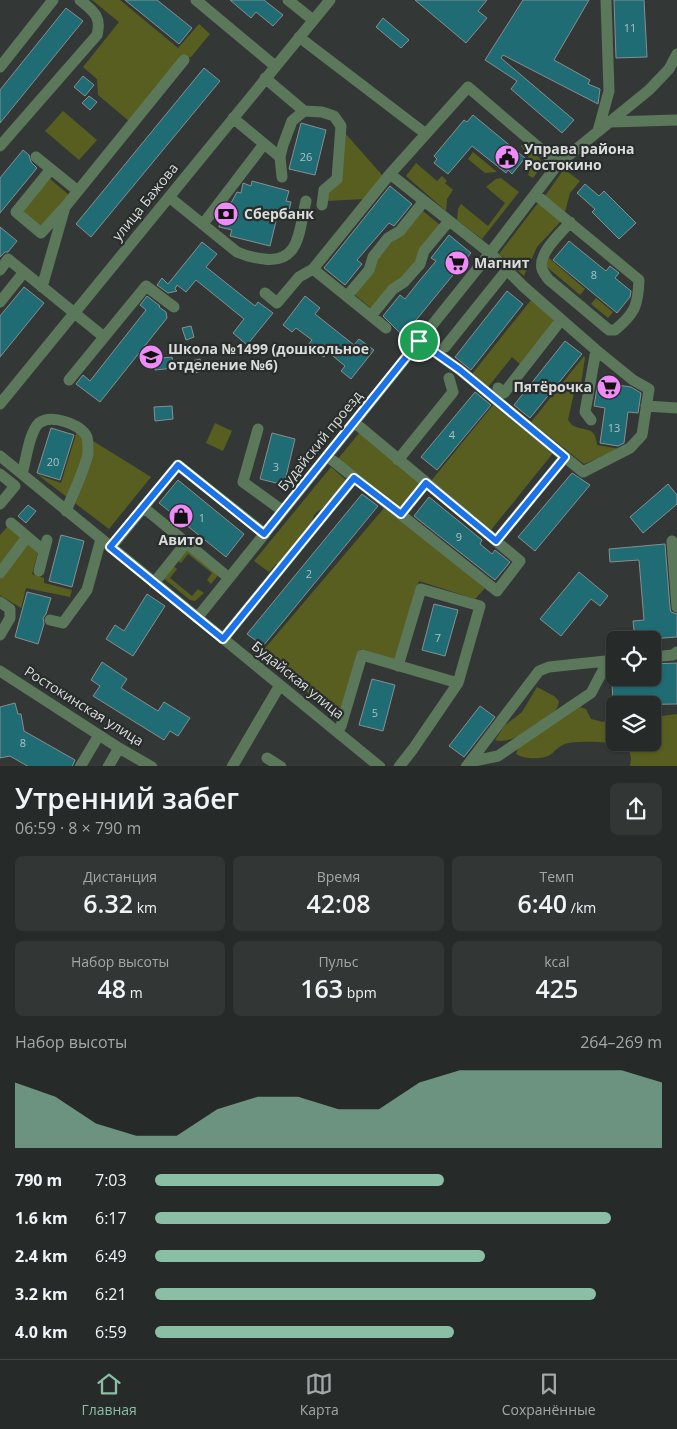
<!DOCTYPE html>
<html lang="ru">
<meta charset="utf-8">
<style>
:root{--surface:#262a29;--page:#323635;--text:#f1f3f6;--muted:#a4a7a8;--line:#424646;--accent:#8abfa5}
body{margin:0;font-family:"Open Sans",sans-serif;background:var(--page);color:var(--text);height:100vh;display:flex;flex-direction:column;font-size:19px;white-space:nowrap}
*{box-sizing:border-box;margin:0}
p{font-size:16px;color:var(--muted)}
.icon{flex:none;width:28px;height:28px;fill:none;stroke:currentColor;stroke-width:2;stroke-linecap:round;stroke-linejoin:round}
.map{position:relative;height:766px;overflow:hidden}
.sheet{display:flex;flex-direction:column;background:var(--surface);flex:1}
.sheet>*{flex:none}
.tools{position:absolute;left:606px;top:631px;display:grid;gap:10px}
.tools a{display:grid;place-items:center;width:55px;height:55px;border-radius:8px;background:var(--surface);box-shadow:0 1px 4px #0004,0 0 0 1px var(--line);font-size:25px}
.pin{position:absolute;display:grid;place-items:center;width:42px;height:42px;color:#fff;margin:-21px;border:2px solid #fff;border-radius:50%;box-shadow:0 1px 5px #0007}
.round{display:grid;place-items:center;flex:none;width:52px;height:52px;border-radius:8px;background:var(--page)}
.overview{display:flex;align-items:center;justify-content:space-between;height:85px;padding:0 15px}
h1{font-size:28px;font-weight:600;line-height:38px}
.figures{display:grid;grid-template-columns:repeat(3,1fr);gap:8px;height:85px;padding:5px 15px}
.figures div{display:grid;align-content:center;border-radius:8px;background:var(--page);text-align:center}
.figures b{font-size:25px;font-weight:600}
.figures small{font-size:14px;font-weight:400}
.figures p{font-size:14px}
.chart{height:140px;padding:10px 15px}
.chart p{display:flex;justify-content:space-between}
.chart svg{width:100%;height:90px;margin-top:5px;fill:var(--accent);opacity:.7}
ul{padding:0 15px;list-style:none;font-size:16px}
li{display:grid;grid-template-columns:80px 60px 1fr;align-items:center;height:38px}
li i{height:12px;border-radius:6px;background:var(--accent)}
.tabs{display:flex;justify-content:space-around;align-items:center;height:70px;border-top:1px solid var(--line);background:var(--surface);font-size:14px;color:var(--muted)}
.tabs a{display:grid;justify-items:center;gap:2px}
.tabs .active{color:var(--accent)}
.map>svg:first-child{display:block}
.green{fill:#585e1f}
.building{fill:#206c74;stroke:#888e8f}
.lines{fill:none;stroke-linecap:round;stroke-linejoin:round}
.minor{stroke:#5c785b;stroke-width:11}
.route-casing{stroke:#fff;stroke-width:10}
.route{stroke:#1a73e8;stroke-width:6}
.labels{text-anchor:middle;stroke-width:4.5;stroke-linejoin:round;paint-order:stroke}
.number-label{font-size:11px;fill:#acc1c2}
.poi-label{font-size:14px;font-weight:bold;fill:#dadddc;stroke:#292e2d;text-anchor:start}
.street-label{font-size:14px;fill:#dadddc;stroke:#292e2d}
</style>
<div class="map">
<svg width="677" height="767" viewBox="0 0 677 767">
<rect width="100%" height="100%" fill="#333837"/>
<path class="green" d="M92 0H120L178 48 199 24 210 34 191 57 181 59 129 121 98 95 97 79 83 67 119 22Z
M63 111 97 140 79 160 45 131Z
M344 132 383 176 365 199 326 201Z
M522 144C539 158 549 158 533 178L528 175C533 161 529 158 521 146Z
M473 152 497 172 485 173 468 159Z
M416 163 437 181 442 176 447 181 445 183 453 190 447 199 446 211 406 176Z
M564 169 580 181 570 193 565 212 545 196Z
M49 178 69 195 41 228 21 211Z
M501 178 519 192 482 239 457 220 458 209 461 204 488 226 505 203 486 187 496 179Z
M538 203 561 221 537 247 524 276 499 254Z
M423 211 440 225 416 261 401 279 371 308 355 295 377 260 393 241 404 234Z
M549 258 585 289 580 295 547 267 546 262Z
M596 298 613 312 608 318 591 304Z
M531 300 557 321 521 365 512 357 488 387 472 374Z
M584 356 585 358 581 384 575 388 568 420C570 422 571 425 574 426 586 432 595 425 597 445L620 449 584 464 531 422Z
M493 405 553 453 491 530 431 481Z
M215 423 232 431 223 451 206 443Z
M77 431 151 477 109 529 38 475 61 483Z
M360 432 422 482 400 510 337 460Z
M331 467 347 481C341 488 336 496 329 503 323 510 313 510 312 523L280 564H276L269 572 254 561Z
M384 508 485 588 475 599 419 581 395 660 360 649 338 718 261 653Z
M9 525 23 538 0 568V535Z
M27 541 39 549 32 574 44 578V583L72 590 70 597 26 588 21 608 0 595V579Z
M187 547 220 573 211 584 207 580 212 573 188 554 181 563 176 560Z
M172 565 177 569 170 578 192 596 198 589 204 593 195 601 190 600 162 577Z
M537 687 554 696 559 701 558 706 555 711C540 721 514 746 495 740L504 726 522 712Z
M580 707 586 709 591 719 603 722 615 717V742H652L653 717 677 714V766H630L631 758 628 747C616 742 578 740 565 744 559 746 555 751 550 755 541 760 524 759 516 754L518 748Z"/>
<path class="building" d="M125 0H157L192 28 179 44Z
M230 0H264L283 15 273 26 256 12 251 18Z
M415 0H487L478 11 487 18 466 43Z
M523 0H589L554 60 590 80 588 84 600 89 598 104 503 55 501 58 574 120 562 133 511 89 517 81 485 60Z
M614 0H644L647 57 616 58Z
M66 8 83 21 0 123V90Z
M383 18 409 40 401 48 376 27Z
M204 68 220 81 91 237 76 224Z
M83 76 94 85 85 96 74 87Z
M89 96 97 102 90 110 82 103Z
M473 115 525 158 512 174 508 170 506 173 472 146 448 174 434 163 437 159 434 156 464 120 467 122Z
M301 123 326 130 315 175 289 169Z
M23 150 29 155 31 162 37 168 0 213V178Z
M252 181 289 191 286 201 291 202 288 215 282 213 281 218 277 217 270 246 230 236 232 230 219 227 223 210 229 202 231 203 237 192 241 193 243 183 251 186Z
M585 184 599 196 604 191 636 223 619 239 592 212 595 209 577 193Z
M390 186 412 204 394 226 389 223 357 260 362 264 345 285 324 268Z
M0 227 17 241 8 252H5L0 257Z
M449 235 471 253 403 336 383 316 400 295 405 299 420 280 436 261 431 258Z
M569 241 606 271 610 266 619 273 615 278 631 291 630 297 617 313 553 260Z
M202 242 217 254 206 267 255 306 258 302 273 313 247 345 233 333 244 319 196 280 186 292 177 285 175 289 177 291 168 293 157 285 162 278 168 284Z
M24 287 44 303 0 357V316Z
M507 291 523 304 471 370 455 357Z
M147 296 160 306 159 307 166 312 167 318 100 402 76 384 83 375 90 381 146 310 140 305Z
M305 296 320 308 315 314 354 345 359 339 374 350 351 379 341 371 345 366 328 352 324 357 308 345 312 340 296 328 292 332 283 325Z
M191 326 194 337 186 340 182 328Z
M565 341 582 354 530 418 514 405Z
M172 357 174 368 155 370 154 359Z
M200 359 204 370 195 373 192 361Z
M598 382 631 387 641 393 638 413 628 412 624 443 618 446 600 443 605 408 594 406Z
M475 392 491 405 437 470 421 457Z
M172 406 173 419 155 421 154 407Z
M51 428 74 435 60 480 37 473Z
M272 433 295 439 284 485 260 479Z
M572 473 590 485 535 551 518 537Z
M178 480 244 534 226 557 159 503Z
M668 484 677 495V504L643 533 630 517Z
M362 494 378 506 263 646 247 634Z
M429 497 482 540 480 544 492 554 495 550 510 562 495 580 414 516Z
M28 505 36 511 26 523 18 516Z
M61 535 84 541 72 587 49 581Z
M665 544 670 608 671 612 677 614V637L635 640 633 621 644 620 639 560 610 562 609 549Z
M579 572 608 596 600 606 591 599 561 636 540 619Z
M27 592 51 598 46 614 43 618 44 624 38 644 15 637Z
M147 594 165 606 133 656 106 639 115 625 124 631Z
M434 604 458 610 445 656 422 650Z
M102 662 127 679 121 688 158 711 164 702 190 718 178 736 170 731 164 740 93 696 100 686 91 680Z
M677 663V704L613 705 612 682 639 681V678H652V664Z
M372 679 395 685 383 731 359 725Z
M15 703 18 714H21L24 731 75 760 72 767H29L10 756 0 758V707Z
M480 706 495 717 464 757 449 746Z"/>
<g class="lines">
<path class="minor" d="M196 0 275 66
M288 0 313 20
M299 37 426 134
M0 67 53 0
M265 78 304 111 322 112 334 116 341 126 337 179 324 190 322 205
M233 118 280 157
M610 122 677 120
M598 131 609 91 606 0
M0 146 97 35C102 16 93 11 80 0
M36 157 78 191
M51 169 16 212 41 233 63 209
M390 174 490 253 524 287 596 350 633 380 649 389 642 435 630 448 583 472 565 457 496 541
M282 177 280 157 283 145 292 121 304 111
M535 194 639 280C638 306 635 313 615 330H609L548 279C546 276 543 272 542 269 538 252 561 234 570 222
M169 197 237 252C246 256 254 258 264 259 301 264 299 228 306 201
M203 224 264 144
M313 269 386 328
M0 270 8 259 24 272
M42 287 65 207 184 60
M265 293 277 303 299 277 313 269 390 174 468 87 558 164
M347 296 369 270 373 257 388 238 400 231 424 201
M0 302 24 272 104 337
M371 316 393 289 404 282 420 264 424 251 449 221
M419 341 460 370 565 457
M445 347 506 271
M69 380 146 286 174 307
M498 388 504 393 561 320
M0 404 330 0
M646 406 677 408
M591 420 585 412 596 350
M258 429 243 482 283 511
M0 456 380 767
M327 456 497 591 520 561 354 422
M398 460 453 392 449 378
M0 474 15 486 0 504
M22 474C26 461 29 432 39 423 51 414 81 424 87 437 88 441 88 449 88 453 87 464 71 498 66 511
M143 507 229 578
M401 514 426 483
M11 523 44 551
M672 541 677 607
M111 547 178 465 265 534
M39 571 47 540
M0 573 27 537
M154 583 186 543
M0 602 10 609V618L0 635
M197 618 490 253 558 164 649 90 669 69 677 54
M50 620 63 623 87 590 101 539
M223 639 354 478
M652 657 673 655 677 652
M398 666 421 589 480 606 458 683 413 749 399 767
M0 671 119 748 152 767
M337 731 341 726 362 655 458 683
M267 758 281 767
M470 762 498 756 591 693 608 661
M80 767 99 735
M108 767 119 748
M232 767 280 685
M466 767 539 671 549 667 615 660"/>
</g>
<g class="lines">
<defs>
<path id="route" d="M419 341 460 370 565 457 496 541 426 483 401 514 354 478 223 639 110 547 178 465 264 534Z"/>
</defs>
<use href="#route" class="route-casing"/>
<use href="#route" class="route"/>
</g>
<defs>
<symbol id="civic-disc" viewBox="-11 -11 22 22"><circle r="9.5" fill="#ee8bf8" stroke="#292e2d"/><path d="M-.6-6.5H3V-4.5H.6V-3L4-1V1h2V6H-6V1h2V-1L-.6-3ZM-1.2 2.5V6h2.4V2.5Z" fill="#111"/></symbol>
<symbol id="bank-disc" viewBox="-11 -11 22 22"><circle r="9.5" fill="#ee8bf8" stroke="#292e2d"/><path d="M-6-4H6V4H-6ZM0-2.3a2.3 2.3 0 1 0 0 4.6a2.3 2.3 0 1 0 0-4.6Z" fill="#111"/></symbol>
<symbol id="supermarket-disc" viewBox="-11 -11 22 22"><circle r="9.5" fill="#ee8bf8" stroke="#292e2d"/><path d="M-6-5.5h2.5l.6 2H6L4.5 2H-2.5L-4.4-4H-6ZM-1.5 3.2a1.3 1.3 0 1 0 .1 0ZM3 3.2a1.3 1.3 0 1 0 .1 0Z" fill="#111"/></symbol>
<symbol id="school-disc" viewBox="-11 -11 22 22"><circle r="9.5" fill="#ee8bf8" stroke="#292e2d"/><path d="M0-5L7-2L0 1L-7-2ZM-4 1L0 2.5L4 1V4Q0 6-4 4Z" fill="#111"/></symbol>
<symbol id="shop-disc" viewBox="-11 -11 22 22"><circle r="9.5" fill="#ee8bf8" stroke="#292e2d"/><path d="M-5-2.5h2.3a2.7 3.5 0 0 1 5.4 0H5L5.5 6h-11ZM-1.5-2.5h3a1.5 2.3 0 0 0-3 0Z" fill="#111"/></symbol>
</defs>
<g fill-rule="evenodd">
<use href="#civic-disc" x="493" y="143" width="28" height="28"/>
<use href="#bank-disc" x="212" y="200" width="28" height="28"/>
<use href="#supermarket-disc" x="443" y="249" width="28" height="28"/>
<use href="#school-disc" x="137" y="343" width="28" height="28"/>
<use href="#supermarket-disc" x="595" y="373" width="28" height="28"/>
<use href="#shop-disc" x="167" y="502" width="28" height="28"/>
</g>
<g class="labels">
<g class="number-label">
<text x="630" y="32">11</text>
<text x="306" y="161">26</text>
<text x="594" y="279">8</text>
<text x="614" y="432">13</text>
<text x="452" y="439">4</text>
<text x="53" y="466">20</text>
<text x="276" y="471">3</text>
<text x="202" y="522">1</text>
<text x="459" y="541">9</text>
<text x="309" y="578">2</text>
<text x="438" y="642">7</text>
<text x="375" y="717">5</text>
<text x="23" y="747">8</text>
</g>
<g class="poi-label">
<text x="524" y="154">Управа района<tspan x="524" dy="16">Ростокино</tspan></text>
<text x="244" y="219">Сбербанк</text>
<text x="474" y="268">Магнит</text>
<text x="168" y="354">Школа №1499 (дошкольное<tspan x="168" dy="16">отделение №6)</tspan></text>
<text x="592" y="392" text-anchor="end">Пятёрочка</text>
<text x="181" y="545" text-anchor="middle">Авито</text>
</g>
<g class="street-label">
<text transform="translate(145 202) rotate(-51)" y="5">улица Бажова</text>
<text transform="translate(320 441) rotate(-51)" y="5">Будайский проезд</text>
<text transform="translate(298 680) rotate(39)" y="5">Будайская улица</text>
<text transform="translate(84 706) rotate(32)" y="5">Ростокинская улица</text>
</g>
</g>
</svg>
<div class="tools">
<a><svg class="icon" aria-label="locate" viewBox="0 0 24 24"><circle cx="12" cy="12" r="6"/><path d="M12 2v4M12 18v4M2 12h4M18 12h4"/></svg></a>
<a><svg class="icon" aria-label="layers" viewBox="0 0 24 24"><path d="M12 4l9 5-9 5-9-5zM3 14l9 5 9-5"/></svg></a>
</div>
<div class="pin" style="left:419px;top:341px;background:#1e9e55"><svg class="icon" aria-label="arrive" viewBox="0 0 24 24"><path d="M6 21V4h12l-3 4 3 4H6"/></svg></div>
</div>
<section class="sheet">
<div class="overview"><div><h1>Утренний забег</h1><p>06:59 · 8 × 790 m</p></div><a class="round"><svg class="icon" aria-label="share" viewBox="0 0 24 24"><path d="M12 15V3M7 8l5-5 5 5M5 13v7h14v-7"/></svg></a></div>
<div class="figures">
<div><p>Дистанция</p><b>6.32<small> km</small></b></div>
<div><p>Время</p><b>42:08</b></div>
<div><p>Темп</p><b>6:40<small> /km</small></b></div>
</div>
<div class="figures">
<div><p>Набор высоты</p><b>48<small> m</small></b></div>
<div><p>Пульс</p><b>163<small> bpm</small></b></div>
<div><p>kcal</p><b>425</b></div>
</div>
<div class="chart"><p><span>Набор высоты</span>264–269 m</p>
<svg viewBox="0 0 160 44" preserveAspectRatio="none"><path d="M0 44V12L10 19L20 32L30 38L40 38L50 25L60 19L70 19L80 25L90 25L100 12L110 6L120 6L130 6L140 6L150 6L160 12V44z"/></svg>
</div>
<ul>
<li><b>790 m</b>7:03<i style="width:57%"></i></li>
<li><b>1.6 km</b>6:17<i style="width:90%"></i></li>
<li><b>2.4 km</b>6:49<i style="width:65%"></i></li>
<li><b>3.2 km</b>6:21<i style="width:87%"></i></li>
<li><b>4.0 km</b>6:59<i style="width:59%"></i></li>
</ul>
</section>
<nav class="tabs">
<a class="active"><svg class="icon" aria-label="home" viewBox="0 0 24 24"><path d="M3 11l9-7 9 7M6 9v11h12V9"/></svg>Главная</a>
<a><svg class="icon" aria-label="map" viewBox="0 0 24 24"><path d="M3 6l6-2 6 2 6-2v14l-6 2-6-2-6 2zM9 4v14M15 6v14"/></svg>Карта</a>
<a><svg class="icon" aria-label="saved" viewBox="0 0 24 24"><path d="M7 4h10v16l-5-4-5 4z"/></svg>Сохранённые</a>
</nav>
